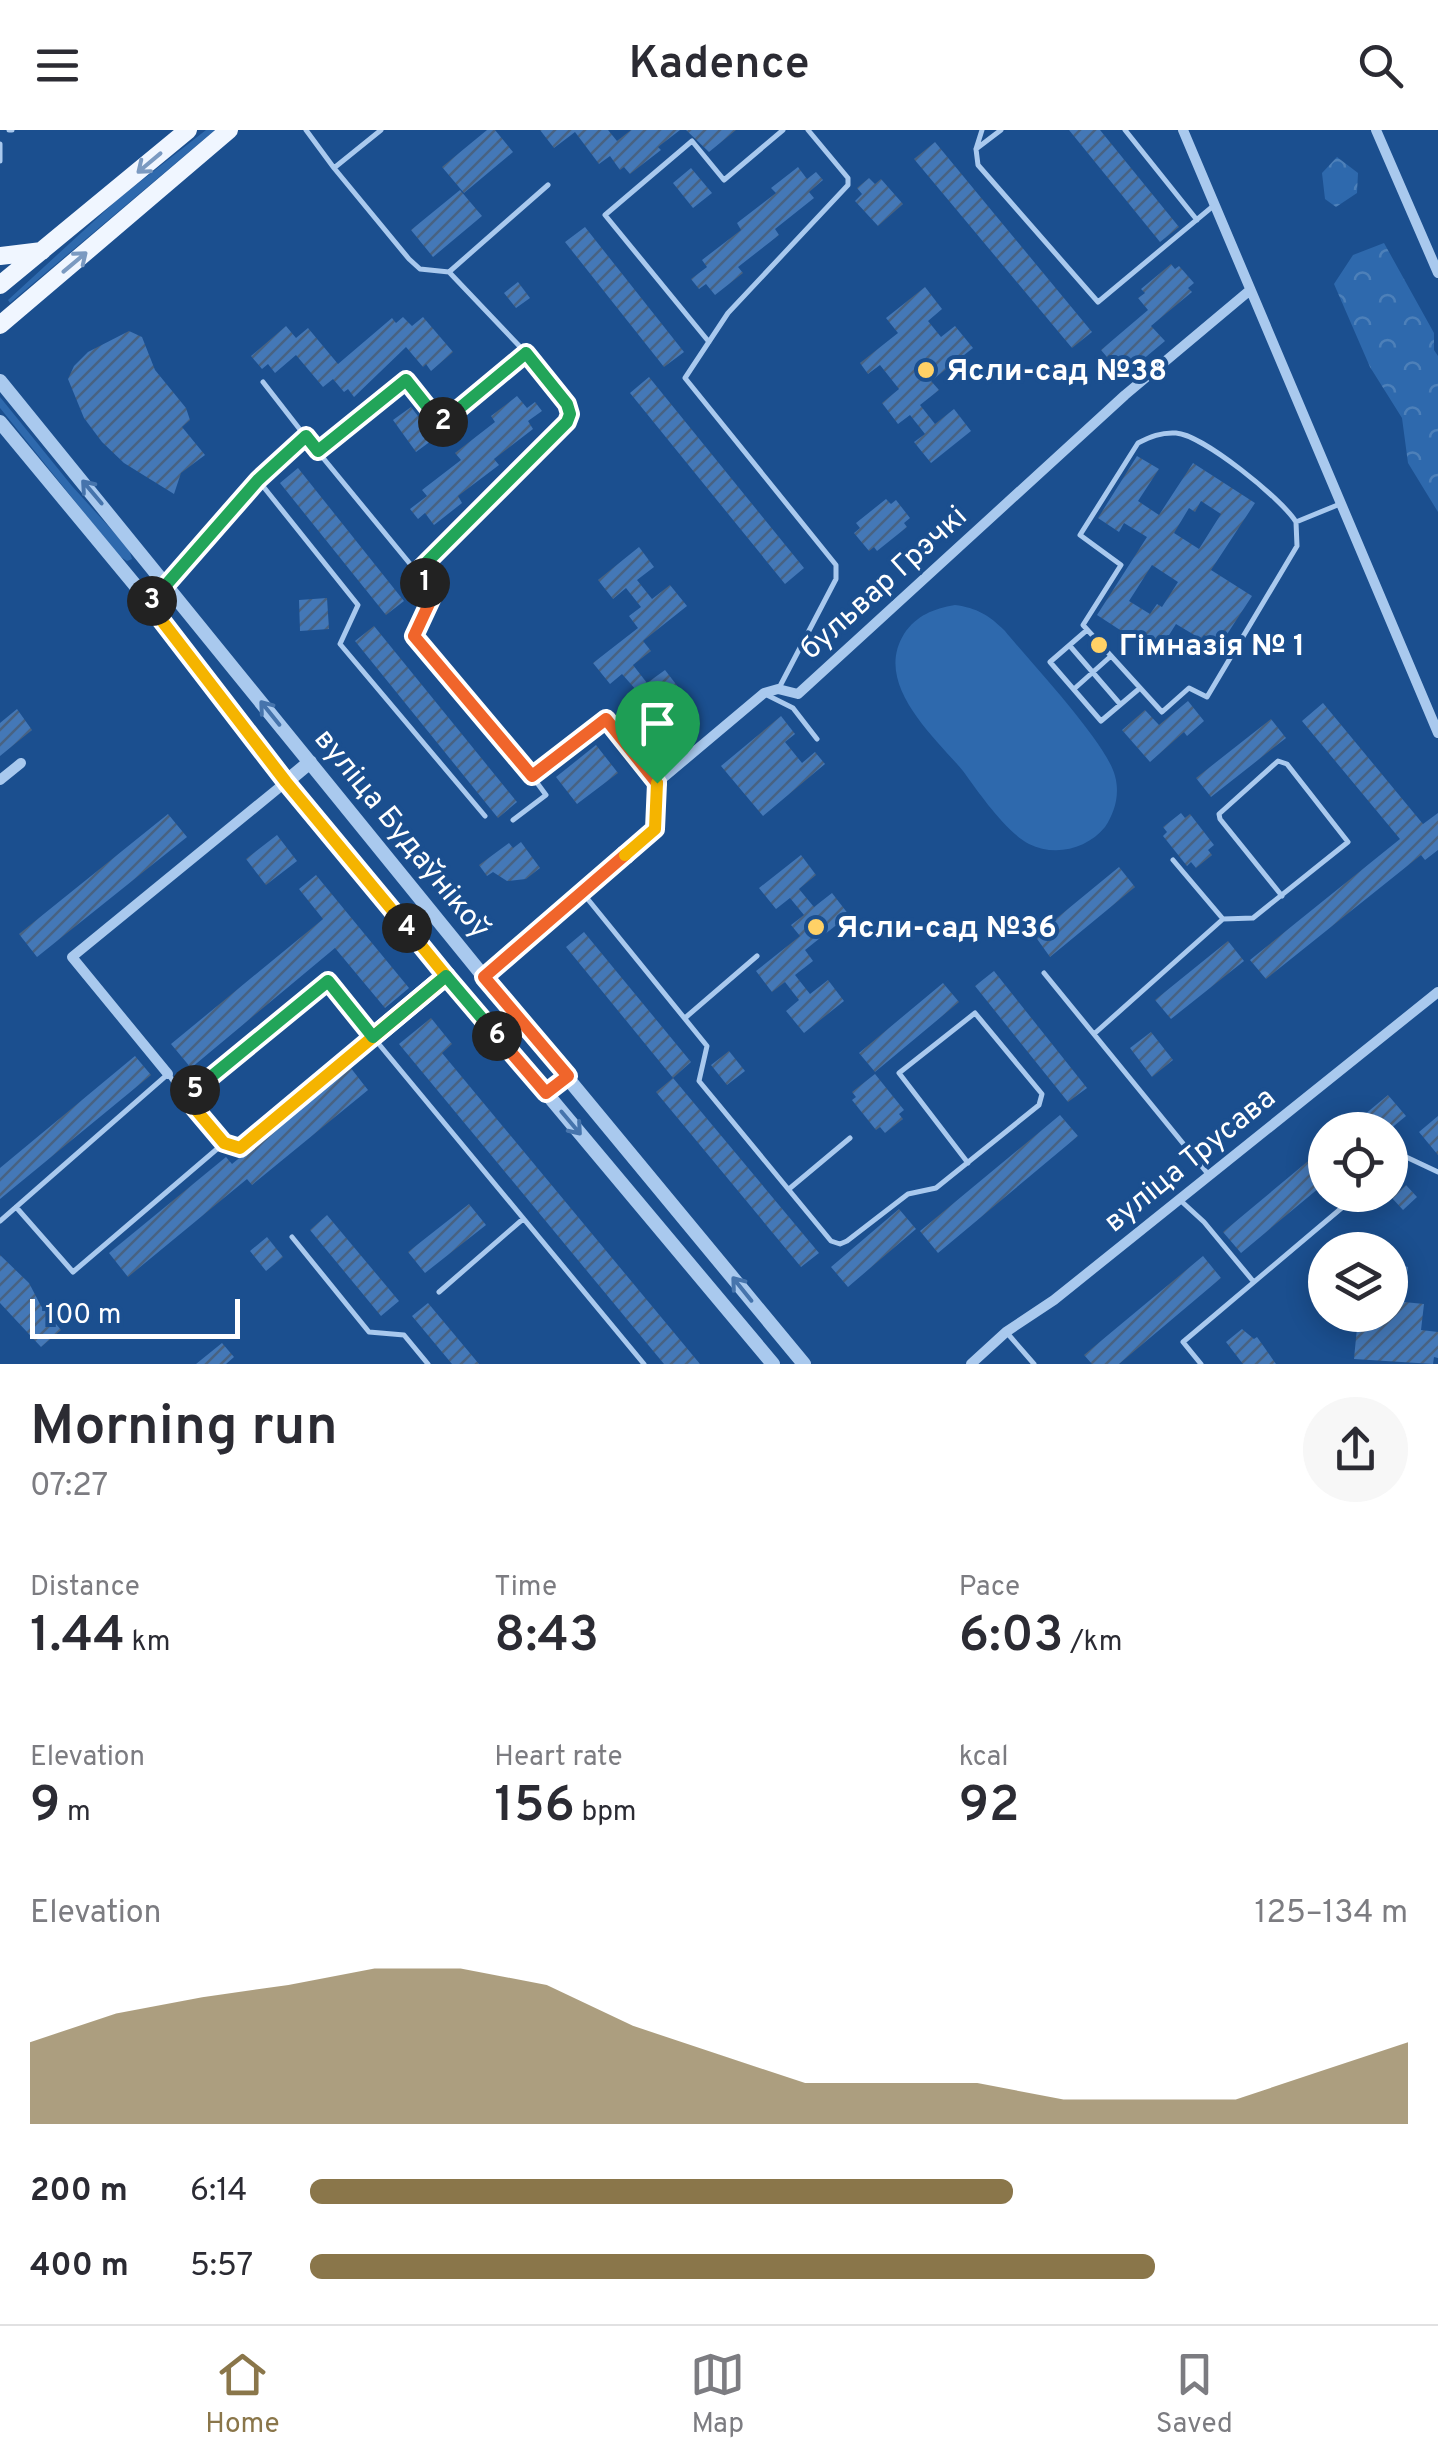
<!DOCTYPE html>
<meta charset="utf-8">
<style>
:root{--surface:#fff;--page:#f7f7f7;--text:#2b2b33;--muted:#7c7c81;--line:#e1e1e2;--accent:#8a764a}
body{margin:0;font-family:Overpass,sans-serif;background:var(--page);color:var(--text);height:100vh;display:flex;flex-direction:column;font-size:38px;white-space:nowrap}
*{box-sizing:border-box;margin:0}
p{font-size:32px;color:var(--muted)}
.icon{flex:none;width:55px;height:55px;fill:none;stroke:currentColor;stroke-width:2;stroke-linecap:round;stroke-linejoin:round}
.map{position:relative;height:1234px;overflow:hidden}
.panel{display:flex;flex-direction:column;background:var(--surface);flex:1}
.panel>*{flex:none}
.fabs{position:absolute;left:1308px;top:982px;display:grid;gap:20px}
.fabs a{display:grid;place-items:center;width:100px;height:100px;border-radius:50%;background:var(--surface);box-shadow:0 5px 25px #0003;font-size:50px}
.scale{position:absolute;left:30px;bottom:25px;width:210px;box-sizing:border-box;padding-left:10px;border:5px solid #fff;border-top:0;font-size:28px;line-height:35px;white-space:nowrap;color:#fff;-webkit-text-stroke:8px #1b4f8f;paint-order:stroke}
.pin{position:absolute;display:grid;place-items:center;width:85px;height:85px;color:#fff;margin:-102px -42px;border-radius:50% 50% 50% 0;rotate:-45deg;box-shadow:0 0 10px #0007}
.pin .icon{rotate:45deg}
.km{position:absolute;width:50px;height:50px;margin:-25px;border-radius:50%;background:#222;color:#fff;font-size:28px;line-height:50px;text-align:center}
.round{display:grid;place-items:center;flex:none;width:105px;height:105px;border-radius:52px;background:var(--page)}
.headline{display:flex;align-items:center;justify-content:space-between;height:170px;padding:0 30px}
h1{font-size:55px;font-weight:600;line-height:75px}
.metrics{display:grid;grid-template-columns:repeat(3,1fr);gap:15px;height:170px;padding:10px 30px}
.metrics div{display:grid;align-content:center}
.metrics b{font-size:50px;font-weight:600}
.metrics small{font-size:28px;font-weight:400}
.metrics p{font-size:28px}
.chart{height:280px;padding:20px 30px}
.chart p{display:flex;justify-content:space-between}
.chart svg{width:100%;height:180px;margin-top:10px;fill:var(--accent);opacity:.7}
ul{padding:0 30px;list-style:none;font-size:32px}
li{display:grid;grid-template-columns:160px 120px 1fr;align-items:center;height:75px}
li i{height:25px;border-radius:12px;background:var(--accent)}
header{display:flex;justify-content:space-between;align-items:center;height:130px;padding:0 30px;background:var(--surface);font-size:45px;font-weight:600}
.menu{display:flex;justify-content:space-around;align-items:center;height:140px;border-top:2px solid var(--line);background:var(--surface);font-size:28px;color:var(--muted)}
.menu a{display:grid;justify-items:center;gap:5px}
.menu .active{color:var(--accent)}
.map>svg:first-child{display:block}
.green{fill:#2e69ad}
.forest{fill:url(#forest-crowns)}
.building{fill:url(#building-hatch);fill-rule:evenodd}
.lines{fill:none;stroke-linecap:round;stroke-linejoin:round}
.service{stroke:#a9c9ee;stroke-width:5}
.minor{stroke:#a9c9ee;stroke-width:10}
.tertiary{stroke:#a9c9ee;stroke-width:14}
.primary{stroke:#f0f6ff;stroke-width:18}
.oneway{stroke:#7b9ac1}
.oneway2{stroke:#4674ac}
.split-1-casing{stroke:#fff;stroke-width:20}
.split-2-casing{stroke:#fff;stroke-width:20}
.split-3-casing{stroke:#fff;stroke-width:20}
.split-4-casing{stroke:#fff;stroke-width:20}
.split-5-casing{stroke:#fff;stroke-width:20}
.split-6-casing{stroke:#fff;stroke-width:20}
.split-7-casing{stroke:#fff;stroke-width:20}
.split-8-casing{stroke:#fff;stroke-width:20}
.split-1{stroke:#f0652b;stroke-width:12}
.split-2{stroke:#22a559;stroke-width:12}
.split-3{stroke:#22a559;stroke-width:12}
.split-4{stroke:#f5b400;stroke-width:12}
.split-5{stroke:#f5b400;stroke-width:12}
.split-6{stroke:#22a559;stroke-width:12}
.split-7{stroke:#f0652b;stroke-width:12}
.split-8{stroke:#f5b400;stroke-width:12}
.poi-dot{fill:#ffd166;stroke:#1b4f8f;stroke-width:4}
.labels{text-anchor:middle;stroke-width:8;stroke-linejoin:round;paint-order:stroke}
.poi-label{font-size:30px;font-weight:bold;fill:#fff;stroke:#1b4f8f;text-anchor:start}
.street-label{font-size:30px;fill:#fff;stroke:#1b4f8f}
</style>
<header><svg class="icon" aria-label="menu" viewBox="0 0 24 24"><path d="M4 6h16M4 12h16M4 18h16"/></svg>Kadence<svg class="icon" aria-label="search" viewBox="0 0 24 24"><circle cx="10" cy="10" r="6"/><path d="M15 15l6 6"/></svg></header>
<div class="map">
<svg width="1438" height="1234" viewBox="0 0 1438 1234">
<defs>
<pattern id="forest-crowns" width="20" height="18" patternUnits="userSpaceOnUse" patternTransform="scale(2.5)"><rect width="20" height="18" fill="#2e69ad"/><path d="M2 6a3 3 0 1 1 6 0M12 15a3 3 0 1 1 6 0" fill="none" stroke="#4d80b9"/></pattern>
<pattern id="building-hatch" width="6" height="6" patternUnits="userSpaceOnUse" patternTransform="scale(2.5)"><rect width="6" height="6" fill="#4478b7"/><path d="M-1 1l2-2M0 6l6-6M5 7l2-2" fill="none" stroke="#486282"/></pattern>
</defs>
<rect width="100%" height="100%" fill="#1b4f8f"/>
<path class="green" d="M206 0H215L10 173 8 170 118 69Z
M0 267 72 356 129 419 132 429 127 431 119 426 0 278Z
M955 475C977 478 989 485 1005 501 1030 532 1107 613 1115 646 1120 664 1115 682 1105 697 1087 719 1055 727 1029 714 1006 702 979 663 963 641 934 606 873 554 904 504 917 485 933 479 955 475Z"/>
<path class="forest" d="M1337 27 1358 43 1357 63 1336 77 1325 69 1322 43Z
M1384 113 1434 203V220L1438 226V382L1408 333 1402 288 1370 237 1334 154 1353 125Z"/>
<path class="building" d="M487 0H495L513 22 464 63 442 37Z
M540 0H608L617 11 631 0H680L658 17 661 20 630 44 624 37 620 40 610 26 599 34 575 2 554 18Z
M686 0H736L709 22Z
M1069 0H1100L1179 97 1160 112Z
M935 12 1092 202 1072 218 914 29Z
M798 37 807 49 816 42 823 50 809 62 814 68 775 99 779 105 738 137 743 143 715 165 706 154 699 159 691 149 707 137 702 130 741 100 737 93 776 63 771 58Z
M691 38 712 63 693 78 673 53Z
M869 48 875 54 881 49 903 74 878 96 855 71 862 64 857 58Z
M460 60 482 86 433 127 411 100Z
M585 97 684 222 664 237 565 112Z
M1171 134 1175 139 1179 136 1194 153 1188 158 1192 162 1151 196 1165 211 1123 246 1101 220 1148 180 1138 168 1145 163 1141 159Z
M518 152 530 168 516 178 504 163Z
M925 157 942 179 928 191 941 207 955 196 973 218 931 251 939 260 920 275 935 294 954 279 971 301 931 333 914 312 925 304 910 285 898 294 882 273 899 259 880 235 868 244 860 233 898 203 886 188Z
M403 187 412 196 423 187 453 222 431 241 426 234 423 237 406 217 354 267 348 259 344 262 333 249 323 257 296 225 275 243 268 234 262 239 251 226 286 196 296 208 308 198 338 234 392 188 396 193Z
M129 201 142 207 155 240 186 278 190 290 182 297 205 325 181 343 174 364 124 333 102 312 84 288 68 249 74 236 88 222Z
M649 247 804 438 785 454 630 263Z
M517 266 527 278 535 272 542 281 528 291 533 299 494 329 499 335 458 366 462 373 434 395 425 383 418 389 410 379 427 366 422 360 461 330 455 323 495 292 491 286Z
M411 277 435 308 416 322 393 290Z
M1137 326 1159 339 1138 371 1159 385 1193 333 1255 373 1211 440 1252 466 1220 515 1204 505 1201 509 1176 494 1157 524 1097 485 1147 407 1124 393 1119 402 1098 388ZM1201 371 1221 384 1199 419 1174 403 1189 378 1195 382ZM1152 435 1178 452 1162 477 1157 474 1150 484 1129 471Z
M298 338 404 471 386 485 280 353Z
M886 369 891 374 896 370 910 388 904 393 907 397 877 421 874 417 869 421 854 403 860 398 856 393Z
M639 417 654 437 637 450 652 469 670 455 687 476 643 511 651 521 633 535 647 553 665 540 682 562 641 594 624 572 637 561 622 544 610 554 593 533 638 498 629 486 641 477 626 458 613 469 598 450Z
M327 468 329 499 300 501 299 470Z
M374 496 517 672 498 688 355 511Z
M1188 571 1204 591 1187 606 1184 602 1150 632 1122 600 1145 580 1159 595Z
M1323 573 1423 694 1438 683V720L1425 730 1421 725 1266 849 1250 830 1400 709 1302 591Z
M17 579 32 600 0 626V593Z
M781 586 795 604 785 612 802 633 815 622 825 634 763 686 721 636Z
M1271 589 1286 608 1211 667 1196 648Z
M596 615 618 643 577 674 556 647Z
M1181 683 1185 688 1190 684 1214 715 1208 720 1212 725 1196 738 1191 732 1187 736 1163 706 1167 702 1163 697Z
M168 684 187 707 37 827 19 804Z
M277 705 297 731 266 755 246 729Z
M521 712 540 738 526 749 507 751 493 742 487 746 479 735 509 713 513 718Z
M801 725 816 745 799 759 814 777 832 763 849 785 805 820 813 831 795 845 810 864 828 850 844 871 804 903 786 881 799 870 785 852 772 862 756 841 800 806 791 795 804 785 790 768 776 779 759 758Z
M1119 737 1135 757 1050 827 1035 806Z
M316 745 409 858 385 878 335 818 191 938 171 914 323 789 299 759Z
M584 802 691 932 673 948 566 817Z
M1228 811 1244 831 1171 889 1155 870Z
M994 841 1087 958 1068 972 975 856Z
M943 853 959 872 875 942 859 923Z
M431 888 452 914 442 923 700 1234H664L399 914Z
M1151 902 1173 930 1152 947 1130 918Z
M729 921 745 941 727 955 711 935Z
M135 926 151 945 0 1069V1038Z
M350 937 368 960 252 1055 247 1049 128 1147 109 1123 226 1027 232 1034Z
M875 944 904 980 899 984 903 989 885 1003 880 997 876 1000 852 970 856 967 852 962Z
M673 948 819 1123 801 1137 656 962Z
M1388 965 1406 986 1389 1000H1346Z
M1060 985 1078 1006 938 1123 920 1101Z
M1438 986V1025L1419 1002Z
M1325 1017V1053L1241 1123 1223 1102Z
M1406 1055 1417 1067 1403 1080 1392 1068Z
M469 1074 486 1095 425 1143 408 1122Z
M899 1079 916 1099 848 1157 831 1137Z
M327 1085 399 1171 381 1186 310 1100Z
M267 1107 283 1127 266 1141 250 1121Z
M0 1125 29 1153 41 1176 61 1200 41 1217 0 1173Z
M1203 1126 1221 1148 1119 1234H1092L1084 1225Z
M1390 1133 1408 1137 1404 1172 1424 1174 1421 1200 1438 1202V1228L1434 1227 1433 1234 1354 1229 1358 1187 1377 1189 1378 1185H1390Z
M428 1173 479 1234H452L412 1186Z
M1242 1199 1254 1209 1257 1207 1276 1234H1243L1226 1212Z
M222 1213 234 1227 226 1234H196Z"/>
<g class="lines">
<path class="service" d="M9 0H12
M306 0 334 38
M381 0 334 38 409 129 420 139 449 142
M982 0 976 19 978 35 1098 172 1212 77
M1125 0 1197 90
M0 14V31
M976 19 1001 0
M709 212 605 85 692 11 724 50 783 0
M263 252 305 306
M318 321 406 250 441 294 526 223
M258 350 358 475 340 514 485 686
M1296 392C1282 369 1203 305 1176 303 1161 302 1150 307 1138 313L1080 405 1121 435 1083 495 1162 582 1189 558 1207 567 1297 416 1296 392 1340 374
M417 442 567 292 570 284 567 275 526 223 449 142 548 55
M167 454 258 350 305 306 434 463 414 506 532 646 606 589 657 653
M1087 500 1050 532 1101 591 1140 558
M1070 516 1120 574
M779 558 836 449V435L685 248 728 183 848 55V48L808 0
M1074 559 1111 526
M767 565 793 578 817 609
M513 690 546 665 532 646
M1173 730 1223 789
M582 762 707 916 699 951 831 1111 840 1114 847 1111 908 1064 936 1058 1039 975 1042 964 975 883 899 943 968 1033
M1044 843 1208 1044
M444 848 373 907 644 1234
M685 888 757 826
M1094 904 1223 789 1253 788 1348 712 1287 634 1278 631 1219 684 1220 689 1282 766
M1390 1038 1404 1026 1438 1042
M789 1059 850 1008
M1180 1070 1204 1092 1253 1151
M16 1077 73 1142 224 1013 240 1018 373 907 328 851 186 968 224 1013
M0 1091 168 944 186 968
M292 1107 369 1202 404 1205 428 1234
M439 1162 523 1089
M1008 1204 1034 1234
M1201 1234 1183 1212 1357 1065"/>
<path class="minor" d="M1183 0 1438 603
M1376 0 1438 143
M0 650 21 633
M484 847 655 699 657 653 764 563 778 559 798 564 1125 265 1249 161
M168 944 72 827 286 652
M971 1234 1006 1202 1054 1170 1438 862"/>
<path class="tertiary" d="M0 251 484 847 804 1234
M0 292 135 455 286 652 773 1234
M286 652 310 632"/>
<path class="primary" d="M0 126 42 121
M0 155 188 0
M0 195 229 0"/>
</g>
<defs><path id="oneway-shaft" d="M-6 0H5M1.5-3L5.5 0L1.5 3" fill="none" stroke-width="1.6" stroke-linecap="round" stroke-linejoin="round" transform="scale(2.5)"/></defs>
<g class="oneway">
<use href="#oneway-shaft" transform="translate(149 33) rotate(140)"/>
<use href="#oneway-shaft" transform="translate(75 132) rotate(-40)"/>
</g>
<g class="oneway2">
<use href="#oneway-shaft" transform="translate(92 362) rotate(-130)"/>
<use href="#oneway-shaft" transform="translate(270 583) rotate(-129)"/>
<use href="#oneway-shaft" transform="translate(571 993) rotate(50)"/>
<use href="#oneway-shaft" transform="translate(742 1159) rotate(-129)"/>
</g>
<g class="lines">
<defs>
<path id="split-1" d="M425 453 434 463 414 506 532 646 606 589 657 653"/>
<path id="split-2" d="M425 453 417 442 567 292 570 284 567 274 526 223 443 292"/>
<path id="split-3" d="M152 471 258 350 306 306 318 321 406 250 441 294 443 292"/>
<path id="split-4" d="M152 471 149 474 286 652 407 798"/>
<path id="split-5" d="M195 960 186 968 224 1013 240 1018 446 846 407 798"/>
<path id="split-6" d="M195 960 328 851 373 907 446 846 497 906"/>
<path id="split-7" d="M497 906 546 963 568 946 484 847 625 725"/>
<path id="split-8" d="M625 725 655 699 657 653"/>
</defs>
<use href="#split-1" class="split-1-casing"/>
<use href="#split-2" class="split-2-casing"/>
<use href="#split-3" class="split-3-casing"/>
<use href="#split-4" class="split-4-casing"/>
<use href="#split-5" class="split-5-casing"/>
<use href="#split-6" class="split-6-casing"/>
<use href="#split-7" class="split-7-casing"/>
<use href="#split-8" class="split-8-casing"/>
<use href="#split-1" class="split-1"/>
<use href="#split-2" class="split-2"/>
<use href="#split-3" class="split-3"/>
<use href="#split-4" class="split-4"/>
<use href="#split-5" class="split-5"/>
<use href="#split-6" class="split-6"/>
<use href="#split-7" class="split-7"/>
<use href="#split-8" class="split-8"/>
</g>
<g class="poi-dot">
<circle cx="926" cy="240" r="10"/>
<circle cx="1099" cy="515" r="10"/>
<circle cx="816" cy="797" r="10"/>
</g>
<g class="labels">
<g class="poi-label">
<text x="946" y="250">Ясли-сад №38</text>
<text x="1119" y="525">Гімназія № 1</text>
<text x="836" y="807">Ясли-сад №36</text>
</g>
<g class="street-label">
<text transform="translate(883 452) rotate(-42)" y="10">бульвар Грэчкі</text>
<text transform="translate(403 703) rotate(51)" y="10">вуліца Будаўнікоў</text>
<text transform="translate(1189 1029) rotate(-39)" y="10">вуліца Трусава</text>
</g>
</g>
</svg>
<div class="fabs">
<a><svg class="icon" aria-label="locate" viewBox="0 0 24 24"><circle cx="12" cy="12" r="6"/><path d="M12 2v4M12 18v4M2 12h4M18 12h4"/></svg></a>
<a><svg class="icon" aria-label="layers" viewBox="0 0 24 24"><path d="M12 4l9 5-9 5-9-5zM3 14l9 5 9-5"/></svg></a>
</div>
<div class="scale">100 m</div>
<div class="pin" style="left:657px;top:653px;background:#1e9e55"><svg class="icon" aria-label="arrive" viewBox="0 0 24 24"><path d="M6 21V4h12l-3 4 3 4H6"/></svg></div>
<b class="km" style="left:425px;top:453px">1</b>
<b class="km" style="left:443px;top:292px">2</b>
<b class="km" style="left:152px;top:471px">3</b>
<b class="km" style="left:407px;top:798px">4</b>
<b class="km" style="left:195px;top:960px">5</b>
<b class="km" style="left:497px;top:906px">6</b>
</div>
<section class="panel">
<div class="headline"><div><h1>Morning run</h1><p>07:27</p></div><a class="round"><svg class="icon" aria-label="share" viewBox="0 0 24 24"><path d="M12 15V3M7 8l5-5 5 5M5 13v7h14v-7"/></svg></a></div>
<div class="metrics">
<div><p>Distance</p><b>1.44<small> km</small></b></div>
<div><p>Time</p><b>8:43</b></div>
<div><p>Pace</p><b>6:03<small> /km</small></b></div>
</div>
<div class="metrics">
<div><p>Elevation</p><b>9<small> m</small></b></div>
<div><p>Heart rate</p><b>156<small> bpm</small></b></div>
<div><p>kcal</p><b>92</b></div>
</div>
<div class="chart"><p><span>Elevation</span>125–134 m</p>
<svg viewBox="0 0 160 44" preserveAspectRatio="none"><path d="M0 44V24L10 17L20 13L30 10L40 6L50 6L60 10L70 20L80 27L90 34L100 34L110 34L120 38L130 38L140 38L150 31L160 24V44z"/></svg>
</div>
<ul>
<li><b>200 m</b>6:14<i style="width:64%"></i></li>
<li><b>400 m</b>5:57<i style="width:77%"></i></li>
</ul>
</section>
<nav class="menu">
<a class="active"><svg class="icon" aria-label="home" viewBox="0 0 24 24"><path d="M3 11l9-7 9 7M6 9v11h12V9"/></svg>Home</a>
<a><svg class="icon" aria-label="map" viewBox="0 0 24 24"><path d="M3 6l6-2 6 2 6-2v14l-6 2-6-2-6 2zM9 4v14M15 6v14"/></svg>Map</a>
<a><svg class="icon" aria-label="saved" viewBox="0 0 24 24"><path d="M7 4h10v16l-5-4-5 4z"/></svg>Saved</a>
</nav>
